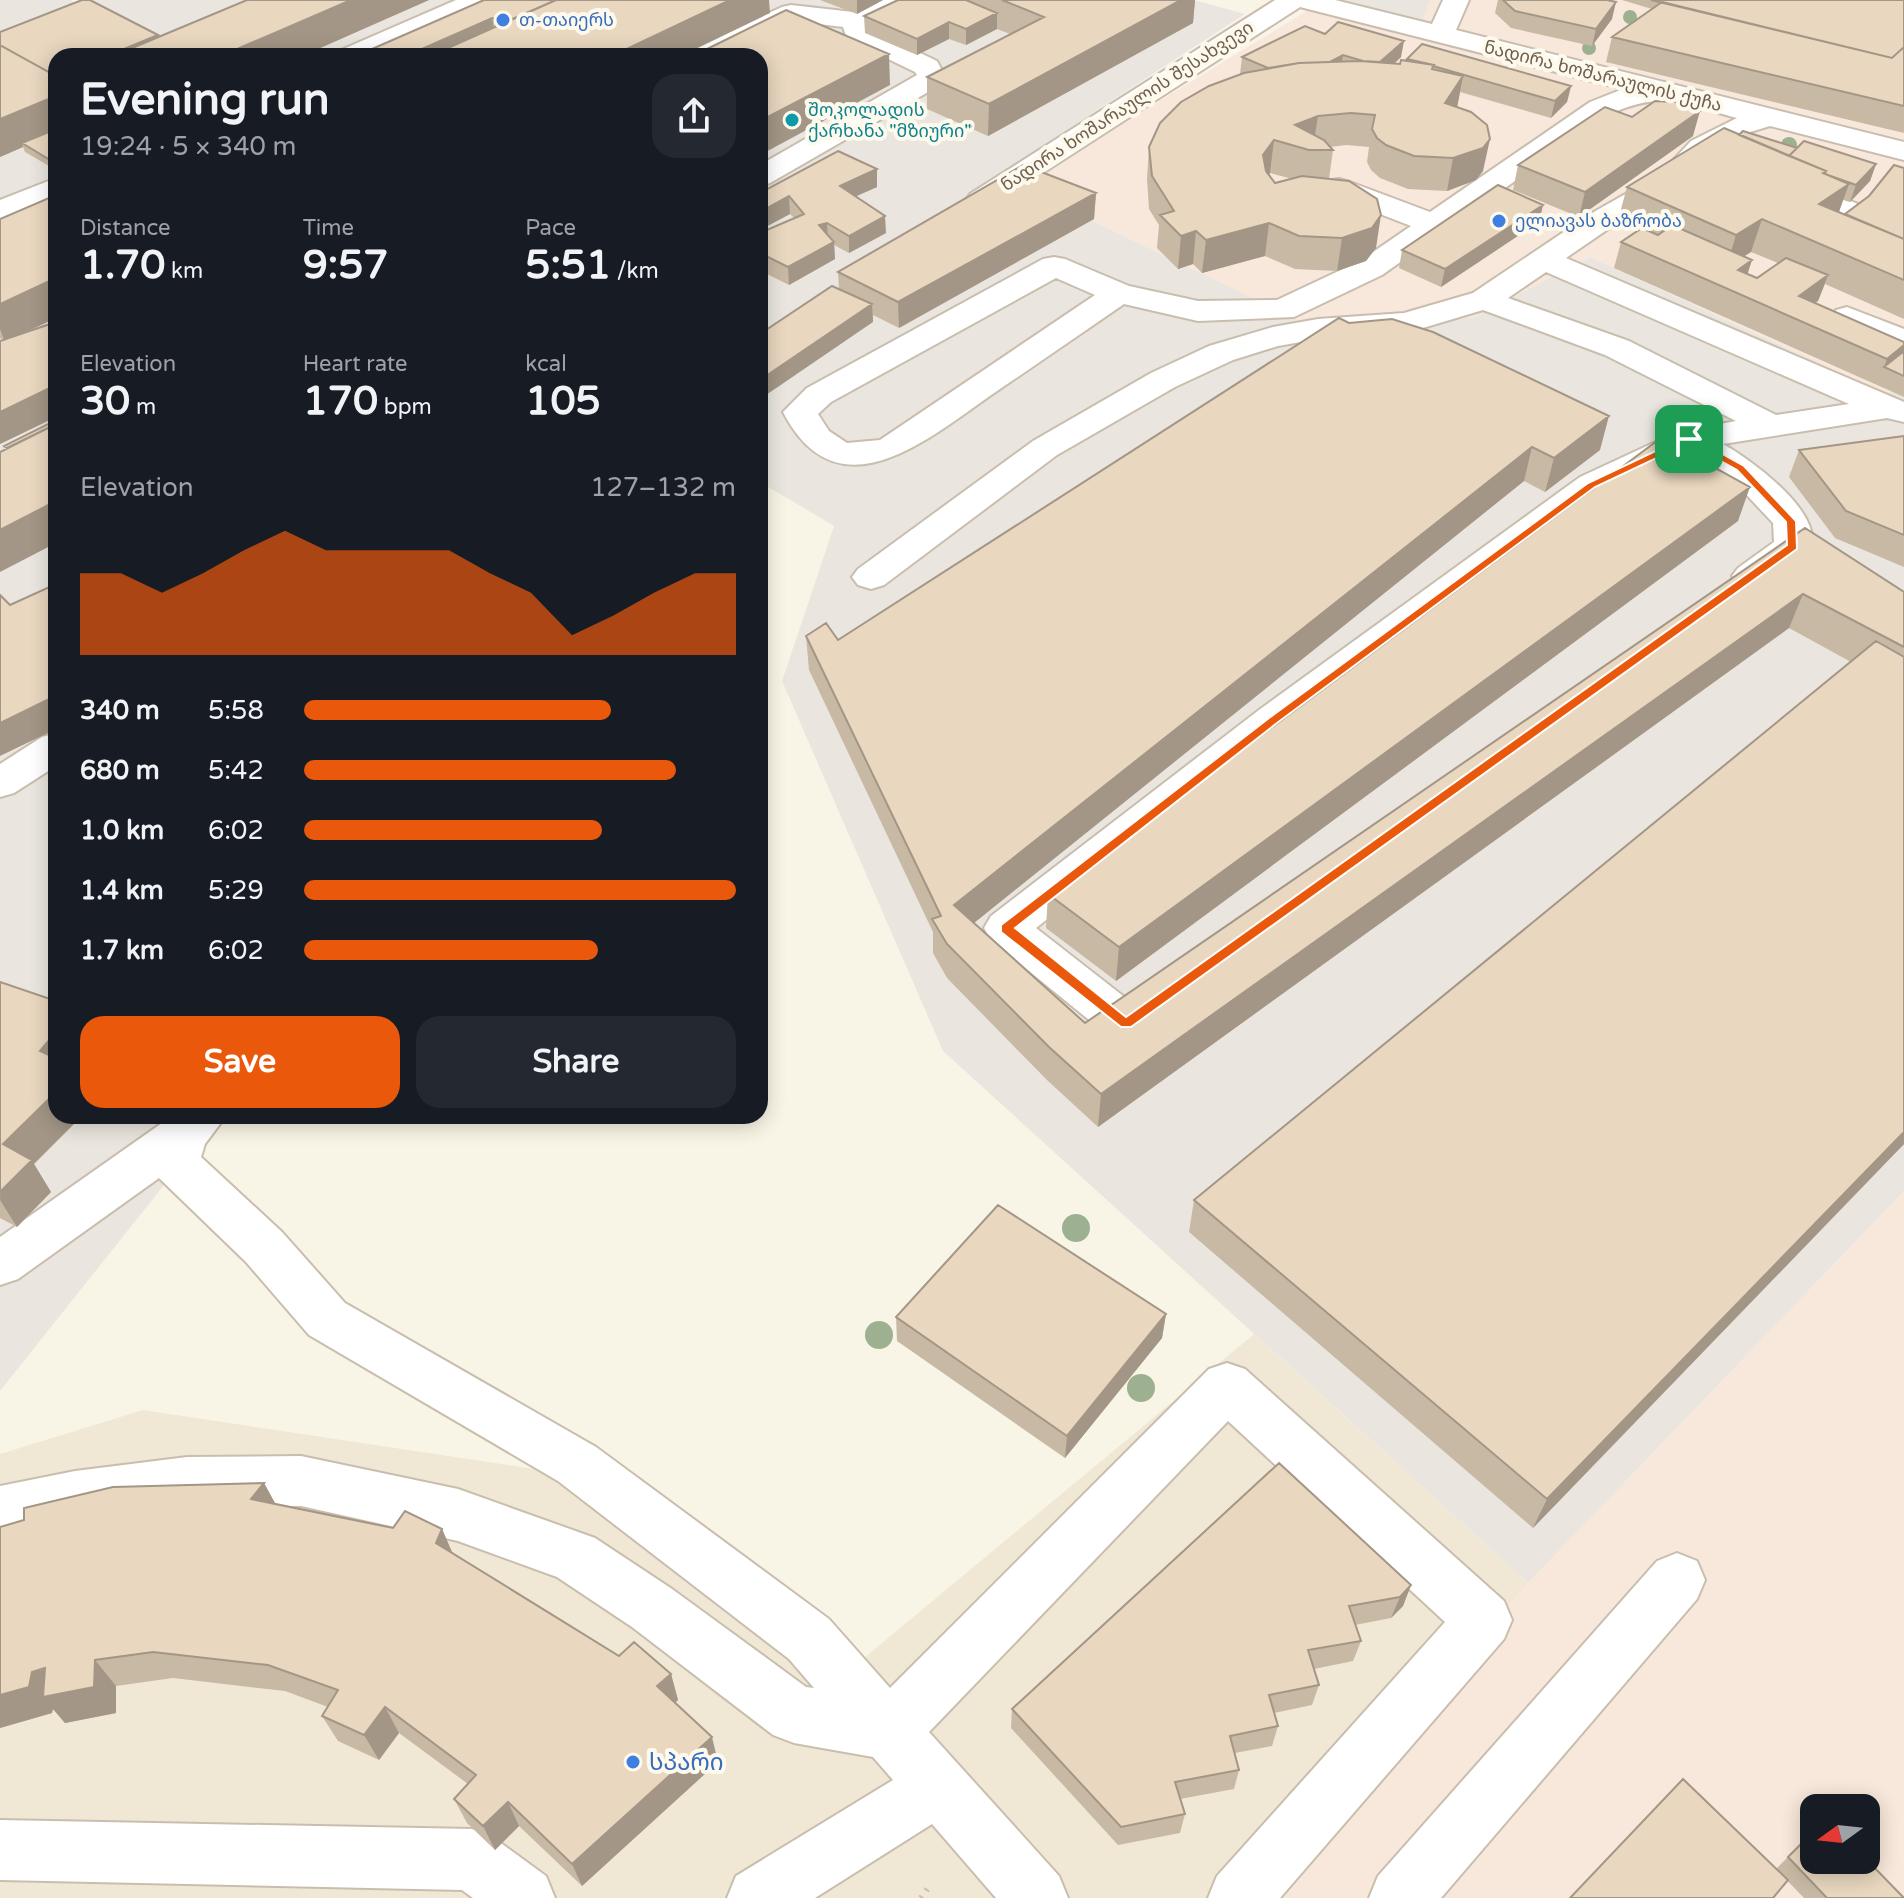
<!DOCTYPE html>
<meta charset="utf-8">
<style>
:root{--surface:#171b24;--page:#242831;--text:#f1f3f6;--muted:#9ea1a6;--accent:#ea580c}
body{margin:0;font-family:"Varela Round","Noto Sans Georgian",sans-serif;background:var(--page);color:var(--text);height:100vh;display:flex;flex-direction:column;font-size:30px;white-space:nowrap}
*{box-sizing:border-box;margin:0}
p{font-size:26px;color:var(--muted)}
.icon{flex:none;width:44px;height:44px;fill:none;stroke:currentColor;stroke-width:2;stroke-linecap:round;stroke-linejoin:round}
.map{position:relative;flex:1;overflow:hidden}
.panel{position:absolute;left:48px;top:48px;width:720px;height:1076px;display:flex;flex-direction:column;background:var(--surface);border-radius:24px;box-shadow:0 4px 20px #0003}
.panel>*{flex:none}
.needle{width:52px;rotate:255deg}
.buttons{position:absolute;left:1800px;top:1794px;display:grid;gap:16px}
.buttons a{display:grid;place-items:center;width:80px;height:80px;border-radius:16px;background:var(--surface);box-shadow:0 4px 20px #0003;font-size:40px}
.pin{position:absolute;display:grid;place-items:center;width:68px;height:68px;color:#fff;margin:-34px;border-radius:16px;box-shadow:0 4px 12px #0006}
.round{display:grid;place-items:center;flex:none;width:84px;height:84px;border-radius:24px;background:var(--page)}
.head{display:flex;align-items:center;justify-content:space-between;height:136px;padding:0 32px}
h1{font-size:44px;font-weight:800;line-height:60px}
.metrics{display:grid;grid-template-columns:repeat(3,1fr);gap:12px;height:136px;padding:8px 32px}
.metrics div{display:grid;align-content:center}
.metrics b{font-size:40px;font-weight:800}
.metrics small{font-size:22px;font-weight:400}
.metrics p{font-size:22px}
.chart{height:224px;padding:16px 32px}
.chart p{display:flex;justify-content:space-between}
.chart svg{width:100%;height:144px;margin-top:8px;fill:var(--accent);opacity:.7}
.primary-button{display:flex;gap:16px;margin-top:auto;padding:16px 32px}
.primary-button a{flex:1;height:92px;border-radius:24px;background:var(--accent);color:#fff;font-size:32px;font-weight:800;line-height:92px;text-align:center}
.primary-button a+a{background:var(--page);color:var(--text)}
ul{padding:0 32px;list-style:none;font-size:26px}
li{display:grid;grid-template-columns:128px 96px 1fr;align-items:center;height:60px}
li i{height:20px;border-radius:10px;background:var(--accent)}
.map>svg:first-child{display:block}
.residential{fill:#f0e8d5}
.commercial{fill:#f8e8db;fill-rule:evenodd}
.industrial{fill:#eae6df}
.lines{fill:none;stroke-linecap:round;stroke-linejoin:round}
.minor-casing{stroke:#c9beae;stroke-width:4}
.path{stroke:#d0bca5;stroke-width:6;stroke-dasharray:2 7;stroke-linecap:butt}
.minor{fill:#fff;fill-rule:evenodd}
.tree{fill:#9db191}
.wall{fill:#c8b9a4;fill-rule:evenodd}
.shaded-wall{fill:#a39686}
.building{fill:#e9d7bf;stroke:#a39686;stroke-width:2}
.route{fill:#ea580c;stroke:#fff;stroke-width:2;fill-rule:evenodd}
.shop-dot{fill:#3f7fe0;stroke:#fdf9ec;stroke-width:3}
.culture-dot{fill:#0f9aa8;stroke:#fdf9ec;stroke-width:3}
.labels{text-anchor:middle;stroke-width:8;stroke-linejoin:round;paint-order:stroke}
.far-shop-label{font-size:18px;fill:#366cbe;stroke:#fdf9ec;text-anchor:start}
.far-street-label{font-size:18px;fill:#6f5f4e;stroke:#fdf9ec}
.far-culture-label{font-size:18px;fill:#0d838f;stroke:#fdf9ec;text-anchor:start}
.near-shop-label{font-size:24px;fill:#366cbe;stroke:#fdf9ec;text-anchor:start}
</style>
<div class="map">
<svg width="1904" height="1898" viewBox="0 0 1904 1898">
<rect width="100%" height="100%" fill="#f9f5e6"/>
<path class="residential" d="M1254 1334 1528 1583 1264 1898H0V1454L143 1410 555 1472 828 1688Z"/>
<path class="commercial" d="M1325 0H1339L1423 19 1430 0H1904V381L1887 394 1590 257 1475 317 1332 336 1020 186Z
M1904 1191V1898H1264L1528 1583ZM1814 1808H1866V1860H1814Z"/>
<path class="industrial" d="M0 0H71L79 6 94 0H1194L1245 14 997 175 1332 336 1475 317 1590 257 1887 394 1904 381V1191L1528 1583 943 1051 782 681 834 526 760 482V56H56V1116H219L0 1391Z
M1339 0H1430L1423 20Z"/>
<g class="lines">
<defs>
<path id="minor" d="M456 0H491L487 6 374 56H337L341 50Z
M876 0H909L905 6 870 24V29L937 61 946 78 942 84 770 183 760 186V165L917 75 915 72 847 39 843 27 795 21 719 56H683L687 50 782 7 791 5 853 12Z
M1275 0H1335L1432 24 1443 0H1469L1456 30 1904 142V160L1770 126 1747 133 1711 153 1679 187 1614 225 1566 258 1904 402V422L1887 418 1723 444C1750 459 1822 511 1811 547 1807 557 1791 565 1782 571 1767 582 1757 589 1738 584L1732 576 1738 568 1774 542 1773 523 1728 475 1688 453 1604 493 1287 730 1036 928 1127 999C1143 988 1152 985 1171 991L1178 1003C1164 1028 1137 1045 1110 1037L991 940 984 928 991 916 1259 710 1580 477 1677 432 1736 421 1605 355 1483 310 1406 333 1318 339 1278 346 1233 360 1175 387 1057 455 884 585 871 589 858 585 852 577 858 569 1033 441 1151 373 1209 346 1273 327 1318 319 1404 313 1473 293 1592 213 1659 175 1691 141 1737 118C1684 104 1663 90 1610 114L1382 275 1294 317 1198 321 1124 304C1082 333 1040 362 997 391 931 436 839 520 783 412L807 388 1043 259 1054 257 1065 259 1129 286 1198 301 1277 300 1360 261 1411 226 1336 197 1312 195 1308 189 1312 183 1339 179 1350 182 1430 212 1590 102 1623 89 1300 7 992 206 981 209 970 206 966 200 970 194ZM1546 272 1849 404 1776 415 1629 341 1508 298ZM1056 278 1095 295 880 440 847 443 829 431 818 414 831 402Z
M1784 174 1868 208 1872 214 1868 220 1857 223 1846 220 1774 189 1769 183 1774 177Z
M56 178V198L0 220V200Z
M1847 307 1904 329V351L1836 324 1831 317 1836 310Z
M56 733V766L14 793 0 797V764L42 737Z
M172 1116H226L205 1144 201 1157 282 1232 345 1303 596 1447 829 1619 890 1688 1209 1369 1227 1363 1245 1369 1504 1601 1512 1620 1504 1639 1280 1898H1208L1217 1876 1445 1622 1228 1421 929 1732 1059 1876 1068 1898H996L932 1824 815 1898H727L736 1876 893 1780 873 1757 794 1743 773 1735 632 1627 557 1577 458 1541 301 1506 187 1507 75 1521 0 1536V1486L75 1471 187 1457 301 1456 458 1489 595 1538 672 1589 806 1687 814 1688 789 1659 558 1481 309 1335 246 1262 159 1178 18 1279 0 1285V1237Z
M1677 1553 1697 1561 1705 1580 1697 1599 1441 1898H1369L1378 1876 1657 1561Z
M0 1820 472 1829 494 1838 546 1876 555 1898H473L462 1890 0 1880Z"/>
</defs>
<use href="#minor" class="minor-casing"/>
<path class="path" d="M921 1898 928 1888"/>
<use href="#minor" class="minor"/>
</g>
<g class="tree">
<circle cx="1630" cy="17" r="7"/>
<circle cx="1589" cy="48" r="7"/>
<circle cx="1789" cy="145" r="8"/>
<circle cx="1076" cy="1228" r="14"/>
<circle cx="879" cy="1335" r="14"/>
<circle cx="1141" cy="1388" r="14"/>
</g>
<path class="wall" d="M247 0H429L302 56H56V170L25 152 23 147 0 157V32L158 37Z
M484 0 770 13 356 56Z
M820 0H883L857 14Z
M898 0H1195L1193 23 988 136 927 109V77L1010 34 997 29 966 45 949 39 917 55 865 33 864 16Z
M1498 0H1607L1612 19 1592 46 1511 28 1495 13Z
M1622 0H1904V133L1606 62 1612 37 1652 9Z
M1325 34 1401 57 1395 63 1400 64 1407 60V59L1571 86 1567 102 1551 118 1460 92 1457 107 1483 171 1476 180 1447 191 1408 189 1380 178 1371 170 1367 162 1369 147 1346 145 1330 147 1333 150 1329 179 1376 248 1366 261 1337 271 1295 269 1265 256 1202 273 1193 264 1178 269 1157 248 1159 225 1149 209 1147 179 1149 147 1240 74 1242 57ZM1270 173 1292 179 1275 183 1268 175Z
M1632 117 1693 136 1579 217 1513 190 1518 165Z
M1739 135 1797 148 1876 164 1870 181 1850 202 1843 200 1839 212 1845 214 1904 168V319L1825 284 1818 301 1815 303 1904 342V397L1614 268 1621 242 1640 229 1618 220 1627 187ZM1751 252 1778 263 1757 278 1747 274 1744 256Z
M877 169V187L856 196 886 233 849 253 834 245 835 259 789 285 763 272 760 274V193ZM790 214 794 218 767 230 763 228Z
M1096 193 1094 219 899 328 873 315V322L839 289 838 272Z
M56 195V318L23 333 56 322V417L0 444V341L3 340 0 338V219Z
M1543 205 1539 222 1441 287 1399 268 1402 250Z
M1339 318 1600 450 1545 492 1524 481 974 923 1085 1023 1805 528 1904 592V1144L1533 1528 1189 1232 1194 1200 1851 662 1789 628 1098 1127 1047 1080 947 978 933 953V932L809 670 806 636 838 640Z
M1904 436V567L1835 538 1789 477 1799 450Z
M1738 521 1116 981 1046 928 1048 894Z
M0 982 34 1164 51 1192 17 1227 0 1218Z
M1166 1314 1162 1338 1065 1458 897 1341 896 1317Z
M264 1483 275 1504 393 1528 442 1529 453 1554 619 1656 671 1674 678 1700 675 1703 718 1762 582 1886 519 1826 495 1850 467 1823 454 1799 468 1784 399 1733 379 1760 338 1741 322 1716 328 1707 285 1691 173 1678 116 1686V1713L65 1723 53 1709 52 1713 0 1728V1527Z
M1411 1585 1403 1606 1391 1618 1355 1625 1361 1641 1353 1661 1314 1669 1319 1685 1312 1705 1274 1713 1278 1726 1272 1746 1235 1753 1239 1770 1234 1789 1180 1799 1185 1814 1180 1833 1118 1845 1011 1728 1012 1709Z
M1814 1831 1904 1898H1804L1776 1869Z"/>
<path class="shaded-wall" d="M351 0H429L302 56H221Z
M730 0H769L770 13 681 56H612Z
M857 0H883L857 14Z
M1181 0H1195L1193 23 988 136 989 104Z
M1616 2 1612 19 1592 46 1596 29Z
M997 13V29L966 45V29Z
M492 18 496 42 465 56H406Z
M949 22V39L917 55V39Z
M158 35 164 56H107Z
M1404 41 1401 57 1375 82 1377 65Z
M889 54 890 85 760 155V121Z
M1343 55 1340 72 1324 64Z
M1463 76 1457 108 1445 103Z
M1571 86 1567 102 1551 118 1555 101Z
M56 96V133L22 143 23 147 0 157V119Z
M1700 111 1693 136 1579 217 1585 192Z
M1318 116 1313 148 1295 125Z
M1490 139 1483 171 1476 180 1447 191 1453 158Z
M1274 140 1270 173 1259 188 1263 155Z
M1876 164 1870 181 1850 202 1856 185Z
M877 169V187L841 203 840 186Z
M1849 184 1837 217 1819 204Z
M1096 193 1094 219 899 328 898 302Z
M789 196 790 214 760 230V212Z
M1543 205 1539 222 1441 287 1445 269Z
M1381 215 1376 248 1366 261 1337 271 1342 238Z
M885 216 886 233 849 253V236Z
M1762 219 1751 252 1726 268 1736 235Z
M827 223 828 241 819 225Z
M1269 223 1265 256 1202 273 1206 240Z
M1196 231 1193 264 1178 269 1181 236Z
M834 242 835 259 789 285 788 267Z
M762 254 763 272 760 274V255Z
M1752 260 1744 285 1738 270Z
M1828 275 1818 301 1795 318 1799 296Z
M56 278V318L5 342 0 329V304Z
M872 304 873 322 760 399V380Z
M1904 345V350L1896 369 1884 367 1887 359Z
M56 385V417L0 444V412Z
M1609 416 1600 450 1545 492 1554 458Z
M1532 447 1524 481 954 939V905Z
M1750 487 1738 521 1116 981 1119 947Z
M56 501V543L0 572V530Z
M1803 594 1789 628 1098 1127 1101 1094Z
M49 699 56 715V729L0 756V723Z
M56 1032V1080L40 1051Z
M56 1092V1116H82L34 1164 51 1192 17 1227 0 1200 3 1144Z
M1904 1132V1144L1533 1528 1547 1499Z
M1166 1314 1162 1338 1065 1458 1067 1436Z
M264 1483 280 1512 251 1499Z
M442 1529 454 1557 436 1543Z
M1411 1585 1403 1606 1391 1618 1400 1597Z
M95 1660 116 1686V1713L65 1723 53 1709 52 1713 0 1728V1695L32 1672Z
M671 1674 678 1700 664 1712 657 1686Z
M385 1707 399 1733 379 1760 364 1735Z
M712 1737 718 1762 582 1886 572 1864Z
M508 1802 519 1826 495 1850 483 1826Z"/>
<path class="building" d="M82 0H90L158 35 107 56H56V76L0 45V32Z
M247 0H351L221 56H113Z
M484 0H556L503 23 492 18 406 56H356Z
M556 0H730L612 56H430Z
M898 0H966L997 13 966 29 949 22 917 39 864 16Z
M1002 0H1181L989 104 927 77 1044 17Z
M1503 0H1607L1616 2 1596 29 1515 11Z
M1651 0H1904V47L1892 58Z
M1662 2 1892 58 1904 47V106L1612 37Z
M786 10 889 54 760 121V56H693Z
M1338 22 1404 41 1380 62 1363 61 1343 55 1330 62 1299 63 1268 68 1242 57 1305 26 1325 34Z
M1422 44 1571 86 1555 101 1433 66 1434 65 1407 59Z
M0 45 56 76V96L0 119Z
M1401 60 1434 65 1432 69 1463 76 1445 103 1471 112 1487 125 1490 139 1483 148 1453 158 1414 156 1386 145 1377 138 1372 129 1375 115 1351 113 1318 116 1295 125 1324 140 1333 150H1309L1274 140 1263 155 1266 171 1275 183 1302 176 1349 181 1377 199 1381 215 1372 228 1342 238 1299 236 1269 223 1206 240 1196 231 1181 236 1160 215 1174 211 1152 176 1149 147 1160 123 1181 102 1209 86 1244 73 1299 63 1360 61 1400 64Z
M1655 101 1676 102 1700 111 1585 192 1518 165 1605 107 1632 117Z
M1724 128 1826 171 1823 173 1849 184 1819 204 1904 239V280L1762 219 1736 235 1627 187Z
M56 129 55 163 22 143Z
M1743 131 1797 148 1789 156 1739 135Z
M1804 141 1876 164 1856 185 1825 174 1826 171 1789 156Z
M838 151 877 169 840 186 885 216 849 236 827 223 819 225 834 242 788 267 762 254 760 255V227L767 230 804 214 789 196 760 212V193Z
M1023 165 1096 193 898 302 838 272Z
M1894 165 1904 168V239L1845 214 1869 196Z
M1498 185 1543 205 1445 269 1402 250Z
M56 195V278L0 304V219Z
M1672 225 1752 260 1738 270 1757 278 1786 258 1828 275 1799 296 1904 342V345L1887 359 1621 242 1642 228 1658 235Z
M832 286 872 304 760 380V334Z
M1339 318 1349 323 1392 319 1433 332 1609 416 1554 458 1532 447 954 905 1085 1023 1805 528 1904 592V647L1803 594 1101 1094 1049 1047 947 944 932 919 941 916 806 636 826 623 838 640Z
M56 322V385L0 412V341Z
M1904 351V376L1884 367Z
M56 420V424L7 448 4 446Z
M56 424V501L0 530V452Z
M1904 436V535L1846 511 1799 450Z
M1661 438 1750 487 1119 947 1048 894Z
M56 584V648L52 650 56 654V702L52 704 49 699 0 723V595L10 605Z
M1876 641 1904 657V1132L1547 1499 1194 1200Z
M0 982 56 1001V1032L40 1051 51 1056 56 1051V1092L3 1144 32 1160 0 1192Z
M998 1205 1166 1314 1067 1436 896 1317Z
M1279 1463 1411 1585 1400 1597 1349 1606 1361 1641 1308 1650 1319 1685 1269 1695 1278 1726 1230 1736 1239 1770 1175 1782 1185 1814 1121 1827 1012 1709Z
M264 1483 251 1499 393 1528 405 1511 442 1529 436 1543 619 1656 634 1642 671 1674 657 1686 712 1737 572 1864 508 1802 483 1826 454 1799 476 1775 385 1707 364 1735 322 1716 338 1690 268 1665 153 1652 95 1660 94 1687 43 1697 45 1668 32 1672 29 1687 0 1695V1527L24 1520V1508L113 1487Z
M1683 1779 1788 1880 1773 1898H1570Z
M1814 1831V1860L1866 1859 1904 1898H1827L1788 1857Z"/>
<path class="route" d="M1685 437H1692L1744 466 1796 521 1797 549 1131 1027H1121L1001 932V925L1269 718 1588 483ZM1688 443 1737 470 1786 522 1787 545 1126 1017 1015 928 1277 723 1595 487Z"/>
<g class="shop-dot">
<circle cx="503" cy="20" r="8"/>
<circle cx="1499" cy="221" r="8"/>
<circle cx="633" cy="1762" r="8"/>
</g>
<circle class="culture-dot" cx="792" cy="120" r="8"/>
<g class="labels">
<g class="far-shop-label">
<text x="519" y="26">თ-თაიერს</text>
<text x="1515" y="227">ელიავას ბაზრობა</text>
</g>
<g class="far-street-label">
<text transform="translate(1603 76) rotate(14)" y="6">ნადირა ხოშარაულის ქუჩა</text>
<text transform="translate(1127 106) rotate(-33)" y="6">ნადირა ხოშარაულის შესახვევი</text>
</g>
<g class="far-culture-label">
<text x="808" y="116">შოკოლადის<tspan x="808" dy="21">ქარხანა "მზიური"</tspan></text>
</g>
<g class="near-shop-label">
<text x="649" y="1770">სპარი</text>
</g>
</g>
</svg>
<div class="buttons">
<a><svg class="needle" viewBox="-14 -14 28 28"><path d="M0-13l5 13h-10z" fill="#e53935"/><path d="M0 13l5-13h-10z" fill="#9ea1a6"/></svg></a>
</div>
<div class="pin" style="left:1689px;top:439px;background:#1e9e55"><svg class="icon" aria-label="arrive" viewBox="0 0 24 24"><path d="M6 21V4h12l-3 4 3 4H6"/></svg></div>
<section class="panel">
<div class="head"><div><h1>Evening run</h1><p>19:24 · 5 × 340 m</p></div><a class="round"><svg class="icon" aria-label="share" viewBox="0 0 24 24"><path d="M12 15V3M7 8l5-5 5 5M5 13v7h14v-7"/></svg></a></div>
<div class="metrics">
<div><p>Distance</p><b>1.70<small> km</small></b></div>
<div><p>Time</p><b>9:57</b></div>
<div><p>Pace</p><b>5:51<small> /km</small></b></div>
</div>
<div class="metrics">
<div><p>Elevation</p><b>30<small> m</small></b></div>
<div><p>Heart rate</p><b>170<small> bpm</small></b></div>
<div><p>kcal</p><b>105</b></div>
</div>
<div class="chart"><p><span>Elevation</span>127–132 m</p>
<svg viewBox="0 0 160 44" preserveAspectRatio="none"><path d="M0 44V19L10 19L20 25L30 19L40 12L50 6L60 12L70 12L80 12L90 12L100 19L110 25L120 38L130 32L140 25L150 19L160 19V44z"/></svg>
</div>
<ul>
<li><b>340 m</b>5:58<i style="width:71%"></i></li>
<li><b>680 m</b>5:42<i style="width:86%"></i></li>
<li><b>1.0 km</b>6:02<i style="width:69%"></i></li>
<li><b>1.4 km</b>5:29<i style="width:100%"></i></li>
<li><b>1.7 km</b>6:02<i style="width:68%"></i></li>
</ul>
<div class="primary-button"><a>Save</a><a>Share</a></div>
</section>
</div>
